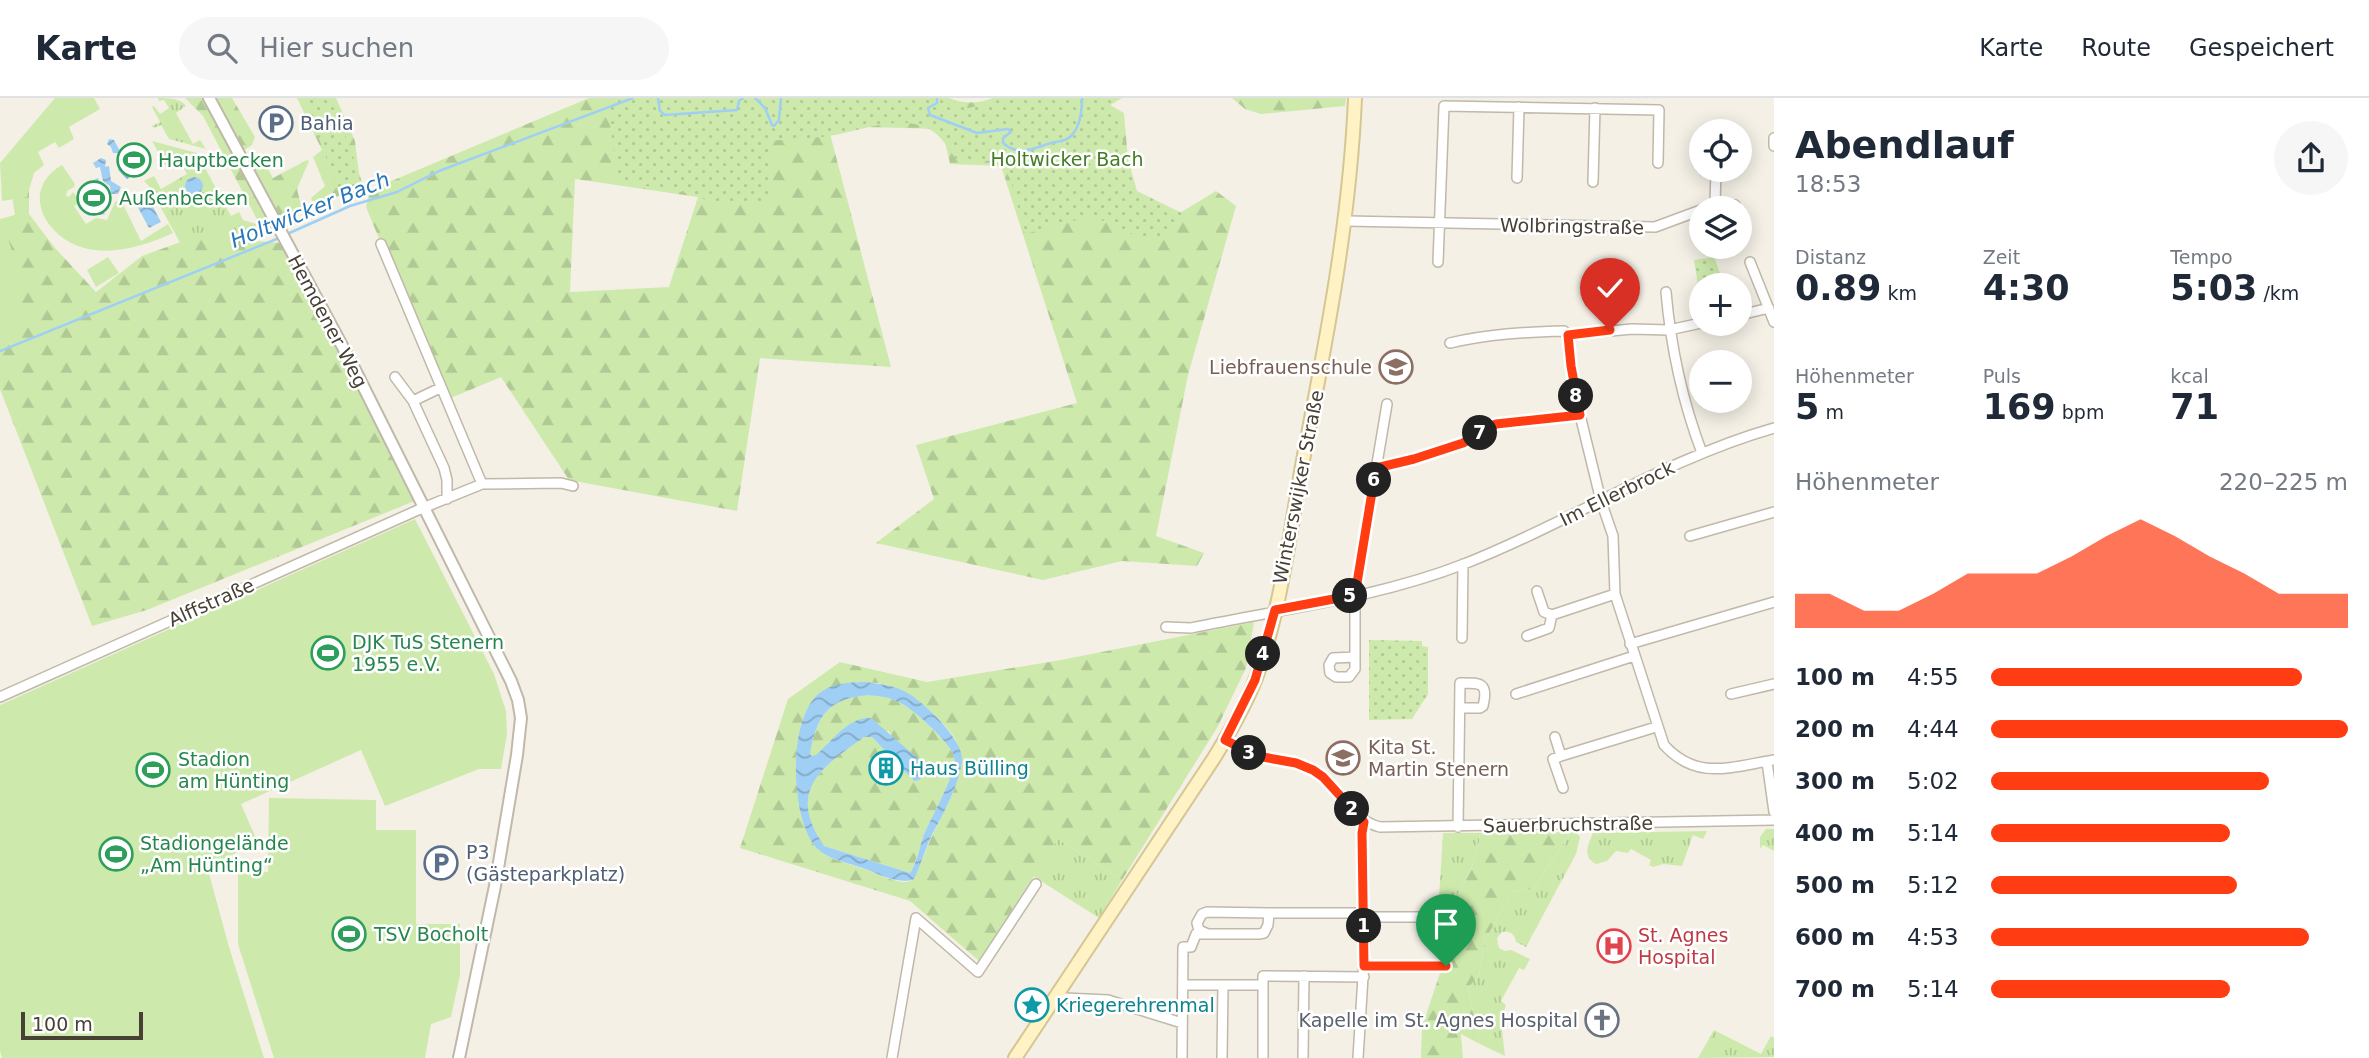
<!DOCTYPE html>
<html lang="de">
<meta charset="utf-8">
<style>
:root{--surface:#fff;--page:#f6f6f7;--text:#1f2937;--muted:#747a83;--line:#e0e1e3;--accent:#ff3c12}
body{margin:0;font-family:"DejaVu Sans",sans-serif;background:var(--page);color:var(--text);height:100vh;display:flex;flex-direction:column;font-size:26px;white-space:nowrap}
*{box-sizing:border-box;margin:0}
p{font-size:23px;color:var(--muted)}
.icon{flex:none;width:38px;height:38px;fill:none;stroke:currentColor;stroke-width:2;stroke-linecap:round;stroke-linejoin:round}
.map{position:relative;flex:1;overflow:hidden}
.details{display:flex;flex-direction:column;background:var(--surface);width:595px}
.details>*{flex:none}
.buttons{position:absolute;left:1689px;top:21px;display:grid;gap:14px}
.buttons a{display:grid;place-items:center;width:63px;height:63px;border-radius:50%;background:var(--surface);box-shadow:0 4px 18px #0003;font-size:35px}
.scale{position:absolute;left:21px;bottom:18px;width:122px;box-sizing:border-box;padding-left:7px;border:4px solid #474035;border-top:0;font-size:19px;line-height:24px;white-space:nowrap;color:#474035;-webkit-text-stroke:5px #fff;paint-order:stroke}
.pin{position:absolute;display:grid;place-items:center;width:60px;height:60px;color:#fff;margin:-72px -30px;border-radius:50% 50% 50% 0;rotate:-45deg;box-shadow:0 0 7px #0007}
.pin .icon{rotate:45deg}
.km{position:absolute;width:35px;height:35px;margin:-18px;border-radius:50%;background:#222;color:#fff;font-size:19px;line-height:35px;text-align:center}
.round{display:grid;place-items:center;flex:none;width:74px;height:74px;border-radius:37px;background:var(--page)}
.head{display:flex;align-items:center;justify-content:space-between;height:119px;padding:0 21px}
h1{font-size:38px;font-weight:700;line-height:52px}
.figures{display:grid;grid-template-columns:repeat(3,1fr);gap:10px;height:119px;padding:7px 21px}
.figures div{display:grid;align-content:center}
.figures b{font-size:35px;font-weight:700}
.figures small{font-size:19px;font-weight:400}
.figures p{font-size:19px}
.chart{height:196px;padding:14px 21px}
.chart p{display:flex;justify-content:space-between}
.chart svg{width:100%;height:126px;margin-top:7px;fill:var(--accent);opacity:.7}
ul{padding:0 21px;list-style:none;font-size:23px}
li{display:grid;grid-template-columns:112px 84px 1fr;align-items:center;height:52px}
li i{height:18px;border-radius:9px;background:var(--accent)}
header{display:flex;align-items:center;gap:42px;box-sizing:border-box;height:98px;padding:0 35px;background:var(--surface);border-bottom:2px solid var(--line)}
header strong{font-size:33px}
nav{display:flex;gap:38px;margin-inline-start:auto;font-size:24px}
.search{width:490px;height:63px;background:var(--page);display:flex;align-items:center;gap:18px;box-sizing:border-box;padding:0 24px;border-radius:38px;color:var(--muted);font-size:26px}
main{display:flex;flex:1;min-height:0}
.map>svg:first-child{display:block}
.grass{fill:url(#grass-tufts)}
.forest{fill:url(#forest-firs);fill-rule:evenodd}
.park{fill:url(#park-dots)}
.garden{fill:#cdeaac}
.water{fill:url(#water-waves);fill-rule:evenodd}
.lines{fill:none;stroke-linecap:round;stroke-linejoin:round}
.stream{stroke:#9fcff4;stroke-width:2.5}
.minor-casing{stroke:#c0b8a8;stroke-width:12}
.tertiary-casing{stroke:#c0b8a8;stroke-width:14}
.secondary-casing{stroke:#d6c693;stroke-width:16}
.minor{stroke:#fff;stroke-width:9}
.tertiary{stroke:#fff;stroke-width:10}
.secondary{stroke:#fff3c5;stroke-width:12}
.route-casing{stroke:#fff;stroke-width:14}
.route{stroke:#ff3c12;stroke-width:9}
.labels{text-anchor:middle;stroke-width:5;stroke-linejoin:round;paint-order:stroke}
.service-label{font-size:19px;fill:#4e5e75;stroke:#fff;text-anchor:start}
.park-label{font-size:19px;fill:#437c25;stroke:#fff}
.leisure-label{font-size:19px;fill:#27864d;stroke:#fff;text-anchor:start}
.street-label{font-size:19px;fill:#474035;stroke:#fff}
.education-label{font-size:19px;fill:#785e54;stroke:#fff;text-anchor:end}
.culture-label{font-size:19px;fill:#0d838f;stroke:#fff;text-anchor:start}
.health-label{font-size:19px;fill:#be3a42;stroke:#fff;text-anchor:start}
.worship-label{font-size:19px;fill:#5b616d;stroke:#fff;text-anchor:end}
.water-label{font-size:21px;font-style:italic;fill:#2877b8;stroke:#fff}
</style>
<header>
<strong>Karte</strong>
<div class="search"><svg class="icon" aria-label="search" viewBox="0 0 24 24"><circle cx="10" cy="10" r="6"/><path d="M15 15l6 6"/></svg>Hier suchen</div>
<nav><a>Karte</a><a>Route</a><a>Gespeichert</a></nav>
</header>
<main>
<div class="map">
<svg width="1774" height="960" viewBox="0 0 1774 960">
<defs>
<pattern id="grass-tufts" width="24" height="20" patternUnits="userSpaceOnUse" patternTransform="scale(1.75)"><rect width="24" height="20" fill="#cdeaac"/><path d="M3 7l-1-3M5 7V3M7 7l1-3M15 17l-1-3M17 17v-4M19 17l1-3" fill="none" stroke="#b1ca95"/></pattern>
<pattern id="forest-firs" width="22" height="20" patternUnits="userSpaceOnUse" patternTransform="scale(1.75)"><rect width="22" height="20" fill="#cdeaac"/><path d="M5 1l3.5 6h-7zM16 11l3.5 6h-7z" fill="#b1ca95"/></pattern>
<pattern id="park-dots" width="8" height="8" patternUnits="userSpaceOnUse" patternTransform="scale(1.75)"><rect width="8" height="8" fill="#cdeaac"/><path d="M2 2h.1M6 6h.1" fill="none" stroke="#b1ca95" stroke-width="1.8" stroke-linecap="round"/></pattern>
<pattern id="water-waves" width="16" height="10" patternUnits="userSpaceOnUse" patternTransform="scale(1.75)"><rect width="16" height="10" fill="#9fcff4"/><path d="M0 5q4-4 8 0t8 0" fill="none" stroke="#83a9c6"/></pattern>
</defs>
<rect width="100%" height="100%" fill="#f4f0e6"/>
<path class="grass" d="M158 0C169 0 180 0 186 8L176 15 193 46 200 42 206 51 169 41 161 27 154 30 152 28 160 24 152 9 154 8 160 16 169 10 164 2 159 3Z
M152 43 197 55 231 118 239 114 243 122 256 126 258 133 189 161 149 88 144 83 154 78 161 91 187 76 178 61 165 67Z
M1766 731H1774V753L1763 747 1760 751V739Z
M1707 733 1703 741 1693 737 1682 768 1663 766 1653 769 1649 767 1651 762 1631 751 1628 755 1616 753 1607 763 1596 766C1582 758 1588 747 1593 735Z
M1571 734 1577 735 1580 739 1576 756 1526 849 1516 844C1515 836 1510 833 1502 834L1497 840 1499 850 1505 853 1511 852 1530 861 1524 872 1519 870 1501 903 1506 907 1501 924 1505 958 1480 946 1468 890 1479 877 1485 842 1513 793 1533 791Z
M1443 735H1480C1479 759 1460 804 1438 815Z
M1058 741 1122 782 1099 820 1033 778Z
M1714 932 1761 956 1771 938 1774 940V959L1698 960Z"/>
<path class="forest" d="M185 0H232L255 39 252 47 243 53 248 65 251 67 263 61 273 80 307 62 309 63 297 91 302 111 262 131 203 18Z
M297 0H336L355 43 361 92 335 99 315 110 311 100 325 88 313 59 322 52Z
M589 0H949C965 6 976 6 993 0H1098L1124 15 1131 98 1170 121 1216 93 1236 108 1188 277 1156 438 1204 455 1197 468 1122 463 1043 482 876 445 934 401 916 347 1077 305 1001 68 950 66 942 31 828 28 891 269 760 260 737 413 569 382 501 279 446 302 366 109 370 92ZM575 81 698 99 669 189 570 194Z
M1232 0H1346L1345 8 1261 16 1245 11Z
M18 71 29 92V116L55 150 96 194 142 158 197 138 280 145 417 402 147 512 92 528 0 291V220L7 159 0 132V121L15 117 8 73Z
M1254 524 1246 570 1217 630 1122 782 1058 741 979 863 910 803 740 750 788 601 840 564 927 584 1061 562ZM857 584C871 584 886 585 899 591 914 597 951 629 957 645 959 651 960 665 959 671 957 696 938 723 929 745 925 753 917 780 910 783 900 787 880 777 870 773 853 766 828 763 816 749 791 719 788 625 817 597 827 588 844 587 857 584Z
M868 596C881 598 893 600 904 607 916 614 950 645 954 658 958 674 929 723 923 739 919 751 916 764 910 775L824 748C786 693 820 670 864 639H872L914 683 889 633 833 642 816 658H812L810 655C818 617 827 602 868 596Z
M1571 734 1533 791 1513 793 1485 842 1479 877 1468 890 1480 946 1461 936 1463 960H1421L1422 929 1440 875 1438 815C1460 804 1479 759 1480 735Z"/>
<path class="park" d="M304 0H332L365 92 341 100Z
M620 0H949L960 8 969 10 1006 0H1122L1107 9 1117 22 1137 93 1184 116 1159 139H1138L1095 119H1087L1025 136C1017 118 1015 65 992 63 982 62 969 64 958 63 949 53 942 37 929 31 899 15 859 34 828 38 809 41 789 41 769 43L768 105C747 105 709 107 692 96L618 83 607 5Z
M1714 159 1723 183 1698 187 1694 162Z
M1369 542 1422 543V548L1428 549V596L1412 621 1369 622Z"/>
<path class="garden" d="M55 0H94L100 11 69 29 74 41 59 50 55 44 38 54 44 67 34 75 27 99 2 103 0 65Z
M62 67 75 86 74 89 67 93 66 98 69 99 73 94 76 98 83 102 74 108 86 126 96 120 107 122 115 104 121 102 141 143 168 126 173 135C146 147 114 158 84 150 45 139 19 92 62 67Z
M6 133 20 181 19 235 0 242V134Z
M108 159 119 175 96 189 87 172Z
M415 421 494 576 506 613 507 636 501 671H479L385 708 361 652 241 706 258 745 207 768 229 849 264 960H2L0 953V607Z
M269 700 376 702V732H416V826H460V877L451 919 431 926 425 960H274L238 846V774H268Z"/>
<path class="water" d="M109 41 114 42 120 53 123 54 127 50 137 53 139 51 149 61 142 66 144 72 127 81 118 72 122 63 117 61 118 55H113L111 49 107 46Z
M101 60 106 62 105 69 109 68 111 83 121 89 118 96H111L110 88 103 83 100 69 96 70 93 65Z
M185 88a9 9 0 1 1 18 0a9 9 0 1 1-18 0Z
M98 80 99 83 91 89H96L98 94 94 97 102 107 100 108 105 116 89 118 79 109 92 100 78 95 85 86Z
M146 96 161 124 149 130 134 102Z
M867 584C879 586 892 587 904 593 921 601 963 641 962 661 961 681 945 714 935 731 926 747 922 765 914 781 901 787 880 777 868 772 851 765 825 762 814 747 791 716 788 627 816 598 829 585 850 584 867 584ZM868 597C881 598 893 600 904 607 916 614 950 645 954 658 958 674 929 723 923 739 919 751 917 764 910 775L824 748C786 692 821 670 864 639H872L914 683 919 682 924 677 921 663 871 620C849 618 831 644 816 657L812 658 810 656C817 617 828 601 868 597Z"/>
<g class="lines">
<path class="stream" d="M658 0 660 13 665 17 737 12 739 3 743 0
M755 0 765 10 772 27 774 28 779 22 781 0
M937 0V5L928 10 930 17 977 35 1008 31 1011 34 1003 40V45C1019 59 1034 50 1051 45 1059 43 1065 44 1071 38 1080 29 1082 12 1082 0
M285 137 350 108 397 94 439 73 633 0
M0 253 279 140"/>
<defs>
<path id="minor" d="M1774 40V48
M1517 80 1519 9
M1593 84 1595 10
M1715 106 1735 107V110
M1706 110 1715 106 1716 72
M1346 123 1655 129 1701 112
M381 146 482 386
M1438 164 1444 8 1659 12 1658 65
M1750 164 1774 224
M1666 194C1671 251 1682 302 1702 355
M1740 217 1769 210
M1568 237 1632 231 1669 232 1701 225
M1450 245C1488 236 1525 234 1564 233L1568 237 1571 268 1580 317 1601 403 1613 438 1615 496 1664 647C1697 683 1730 669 1774 662
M395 279 413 303 444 370 447 382V401
M413 303 440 290
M1376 370 1414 361 1463 345 1496 326 1580 317
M1690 438 1774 414
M1537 493 1544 514 1552 517 1615 496
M1166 529 1191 530C1282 511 1377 500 1464 466 1569 425 1665 361 1774 330
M1527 538 1549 530 1552 517
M1462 540 1463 466
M1630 546 1774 504
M1355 559 1333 560 1329 567 1330 575 1336 579H1349L1355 571V497L1387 306
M1516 596 1634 558
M1731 596 1774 586
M0 599 418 412 482 386 561 385 573 388
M1555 639 1561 658 1656 629
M1225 642C1236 648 1248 656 1260 659 1278 663 1297 663 1314 672 1339 688 1350 722 1380 729L1774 722
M1561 658 1553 661 1563 690
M1767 664 1774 714
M1458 729 1460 585C1480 585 1489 584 1483 608L1480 610H1460
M1207 814 1269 815 1268 827 1264 835 1259 836H1208L1199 832 1197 825 1202 816Z
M1269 815H1364
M1364 819H1443
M1364 868H1446
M1183 887H1263V878L1364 879
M1064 900 1108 902 1182 925
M892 960 916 820 978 874 1036 786
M1182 960 1183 849H1191L1196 836H1207
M1222 960 1223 887
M1263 960V887
M1303 960 1304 878
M1358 960 1365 846 1362 735 1364 724"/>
<path id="tertiary" d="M209 0 353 268 511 583 518 602 521 620 517 657 495 788 459 960"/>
<path id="secondary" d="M1015 960 1214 660C1230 634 1245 608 1256 580 1282 509 1290 431 1304 357 1327 238 1350 121 1355 0"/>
</defs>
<use href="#minor" class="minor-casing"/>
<use href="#tertiary" class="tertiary-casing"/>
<use href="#secondary" class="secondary-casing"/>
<use href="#minor" class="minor"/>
<use href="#tertiary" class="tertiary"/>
<use href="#secondary" class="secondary"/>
</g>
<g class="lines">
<defs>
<path id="route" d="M1446 868H1364L1362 735 1364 724 1323 679 1313 672 1296 665 1257 658 1225 642 1255 582 1275 512 1355 497 1376 370 1414 361 1463 345 1496 326 1580 317 1571 268 1568 237 1610 232"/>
</defs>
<use href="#route" class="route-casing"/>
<use href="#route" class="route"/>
</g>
<defs>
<symbol id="parking-ring" viewBox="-11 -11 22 22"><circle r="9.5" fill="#fff" stroke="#5c6f8a" stroke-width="1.5"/><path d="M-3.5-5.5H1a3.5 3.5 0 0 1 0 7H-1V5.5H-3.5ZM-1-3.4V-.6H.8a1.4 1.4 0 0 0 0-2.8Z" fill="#5c6f8a"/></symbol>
<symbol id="stadium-ring" viewBox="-11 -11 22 22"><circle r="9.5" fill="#fff" stroke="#2e9e5b" stroke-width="1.5"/><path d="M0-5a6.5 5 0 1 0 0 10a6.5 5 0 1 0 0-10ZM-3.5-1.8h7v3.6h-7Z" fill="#2e9e5b"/></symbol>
<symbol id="school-ring" viewBox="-11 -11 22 22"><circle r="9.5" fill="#fff" stroke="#8d6e63" stroke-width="1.5"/><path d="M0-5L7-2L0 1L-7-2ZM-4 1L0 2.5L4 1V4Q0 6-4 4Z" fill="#8d6e63"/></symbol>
<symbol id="building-ring" viewBox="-11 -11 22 22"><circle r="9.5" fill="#fff" stroke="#0f9aa8" stroke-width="1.5"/><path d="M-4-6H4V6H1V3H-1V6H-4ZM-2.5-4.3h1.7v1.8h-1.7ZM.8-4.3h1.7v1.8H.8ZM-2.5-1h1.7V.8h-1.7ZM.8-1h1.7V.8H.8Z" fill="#0f9aa8"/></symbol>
<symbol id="hospital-ring" viewBox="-11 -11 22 22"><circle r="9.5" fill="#fff" stroke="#e0444e" stroke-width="1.5"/><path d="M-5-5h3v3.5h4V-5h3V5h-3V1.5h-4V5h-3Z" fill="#e0444e"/></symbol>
<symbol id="sight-ring" viewBox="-11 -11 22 22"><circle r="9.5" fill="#fff" stroke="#0f9aa8" stroke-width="1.5"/><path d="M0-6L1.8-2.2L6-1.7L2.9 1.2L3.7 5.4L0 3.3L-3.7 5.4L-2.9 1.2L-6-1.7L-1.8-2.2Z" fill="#0f9aa8"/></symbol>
<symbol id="church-ring" viewBox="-11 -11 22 22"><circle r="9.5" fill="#fff" stroke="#6b7280" stroke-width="1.5"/><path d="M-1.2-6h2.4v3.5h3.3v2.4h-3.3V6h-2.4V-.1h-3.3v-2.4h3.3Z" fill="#6b7280"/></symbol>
</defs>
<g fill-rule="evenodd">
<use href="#parking-ring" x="257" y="6" width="38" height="38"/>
<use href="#stadium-ring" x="115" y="43" width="38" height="38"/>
<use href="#stadium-ring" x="75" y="81" width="38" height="38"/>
<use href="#school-ring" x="1377" y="250" width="38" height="38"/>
<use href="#stadium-ring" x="309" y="536" width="38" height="38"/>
<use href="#school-ring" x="1324" y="641" width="38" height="38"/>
<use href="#building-ring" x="867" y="651" width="38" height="38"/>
<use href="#stadium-ring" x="134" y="653" width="38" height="38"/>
<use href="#stadium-ring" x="97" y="737" width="38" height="38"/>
<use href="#parking-ring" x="422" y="746" width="38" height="38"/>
<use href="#stadium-ring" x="330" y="817" width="38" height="38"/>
<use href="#hospital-ring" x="1595" y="829" width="38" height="38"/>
<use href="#sight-ring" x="1013" y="888" width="38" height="38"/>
<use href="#church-ring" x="1583" y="903" width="38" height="38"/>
</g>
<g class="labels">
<g class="service-label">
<text x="300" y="32">Bahia</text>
<text x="466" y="761">P3<tspan x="466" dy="22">(Gästeparkplatz)</tspan></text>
</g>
<g class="park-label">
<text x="1067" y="68">Holtwicker Bach</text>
</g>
<g class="leisure-label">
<text x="158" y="69">Hauptbecken</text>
<text x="119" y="107">Außenbecken</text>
<text x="352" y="551">DJK TuS Stenern<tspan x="352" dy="22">1955 e.V.</tspan></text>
<text x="178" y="668">Stadion<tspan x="178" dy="22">am Hünting</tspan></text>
<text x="140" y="752">Stadiongelände<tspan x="140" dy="22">„Am Hünting“</tspan></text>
<text x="374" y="843">TSV Bocholt</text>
</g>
<g class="street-label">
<text transform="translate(1572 128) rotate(1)" y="7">Wolbringstraße</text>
<text transform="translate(328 223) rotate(62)" y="7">Hemdener Weg</text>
<text transform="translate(1298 389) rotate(-79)" y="7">Winterswijker Straße</text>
<text transform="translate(1617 395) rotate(-26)" y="7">Im Ellerbrock</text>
<text transform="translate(211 504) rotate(-24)" y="7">Alffstraße</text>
<text transform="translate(1568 726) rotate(-1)" y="7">Sauerbruchstraße</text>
</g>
<g class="education-label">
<text x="1372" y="276">Liebfrauenschule</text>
<text x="1368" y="656" text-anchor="start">Kita St.<tspan x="1368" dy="22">Martin Stenern</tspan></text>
</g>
<g class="culture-label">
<text x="910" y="677">Haus Bülling</text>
<text x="1056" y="914">Kriegerehrenmal</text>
</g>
<g class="health-label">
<text x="1638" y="844">St. Agnes<tspan x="1638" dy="22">Hospital</tspan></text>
</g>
<g class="worship-label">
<text x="1578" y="929">Kapelle im St. Agnes Hospital</text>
</g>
<g class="water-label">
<text transform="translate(310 112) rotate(-22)" y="7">Holtwicker Bach</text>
</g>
</g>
</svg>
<div class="buttons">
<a><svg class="icon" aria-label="locate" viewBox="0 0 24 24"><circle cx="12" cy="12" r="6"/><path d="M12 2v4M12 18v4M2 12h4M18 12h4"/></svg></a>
<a><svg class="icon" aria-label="layers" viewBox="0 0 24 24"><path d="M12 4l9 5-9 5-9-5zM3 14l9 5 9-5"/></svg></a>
<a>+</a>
<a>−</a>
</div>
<div class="scale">100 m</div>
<div class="pin" style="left:1446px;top:868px;background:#1e9e55"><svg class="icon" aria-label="arrive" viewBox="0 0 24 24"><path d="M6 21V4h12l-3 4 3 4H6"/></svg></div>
<div class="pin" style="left:1610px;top:232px;background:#d93025"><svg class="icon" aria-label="check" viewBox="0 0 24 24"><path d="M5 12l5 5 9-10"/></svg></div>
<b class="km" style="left:1364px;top:828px">1</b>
<b class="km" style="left:1352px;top:711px">2</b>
<b class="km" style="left:1249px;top:655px">3</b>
<b class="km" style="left:1263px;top:556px">4</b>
<b class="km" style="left:1350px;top:498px">5</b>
<b class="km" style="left:1374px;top:382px">6</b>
<b class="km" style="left:1480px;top:335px">7</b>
<b class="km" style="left:1576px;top:298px">8</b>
</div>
<section class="details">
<div class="head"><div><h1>Abendlauf</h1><p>18:53</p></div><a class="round"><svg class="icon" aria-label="share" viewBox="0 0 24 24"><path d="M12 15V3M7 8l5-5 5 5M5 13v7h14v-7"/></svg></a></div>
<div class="figures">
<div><p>Distanz</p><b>0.89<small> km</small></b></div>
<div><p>Zeit</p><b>4:30</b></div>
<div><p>Tempo</p><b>5:03<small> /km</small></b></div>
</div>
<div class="figures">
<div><p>Höhenmeter</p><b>5<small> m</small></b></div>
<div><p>Puls</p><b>169<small> bpm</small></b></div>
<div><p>kcal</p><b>71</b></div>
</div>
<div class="chart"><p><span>Höhenmeter</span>220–225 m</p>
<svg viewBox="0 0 160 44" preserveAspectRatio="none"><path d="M0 44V32L10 32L20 38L30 38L40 32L50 25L60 25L70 25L80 19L90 12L100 6L110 12L120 19L130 25L140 32L150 32L160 32V44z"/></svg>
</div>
<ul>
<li><b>100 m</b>4:55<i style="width:87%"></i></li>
<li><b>200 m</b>4:44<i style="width:100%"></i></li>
<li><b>300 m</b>5:02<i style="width:78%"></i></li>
<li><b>400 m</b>5:14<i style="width:67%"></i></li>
<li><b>500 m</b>5:12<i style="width:69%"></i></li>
<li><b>600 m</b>4:53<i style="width:89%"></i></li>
<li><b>700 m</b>5:14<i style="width:67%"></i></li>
</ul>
</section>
</main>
